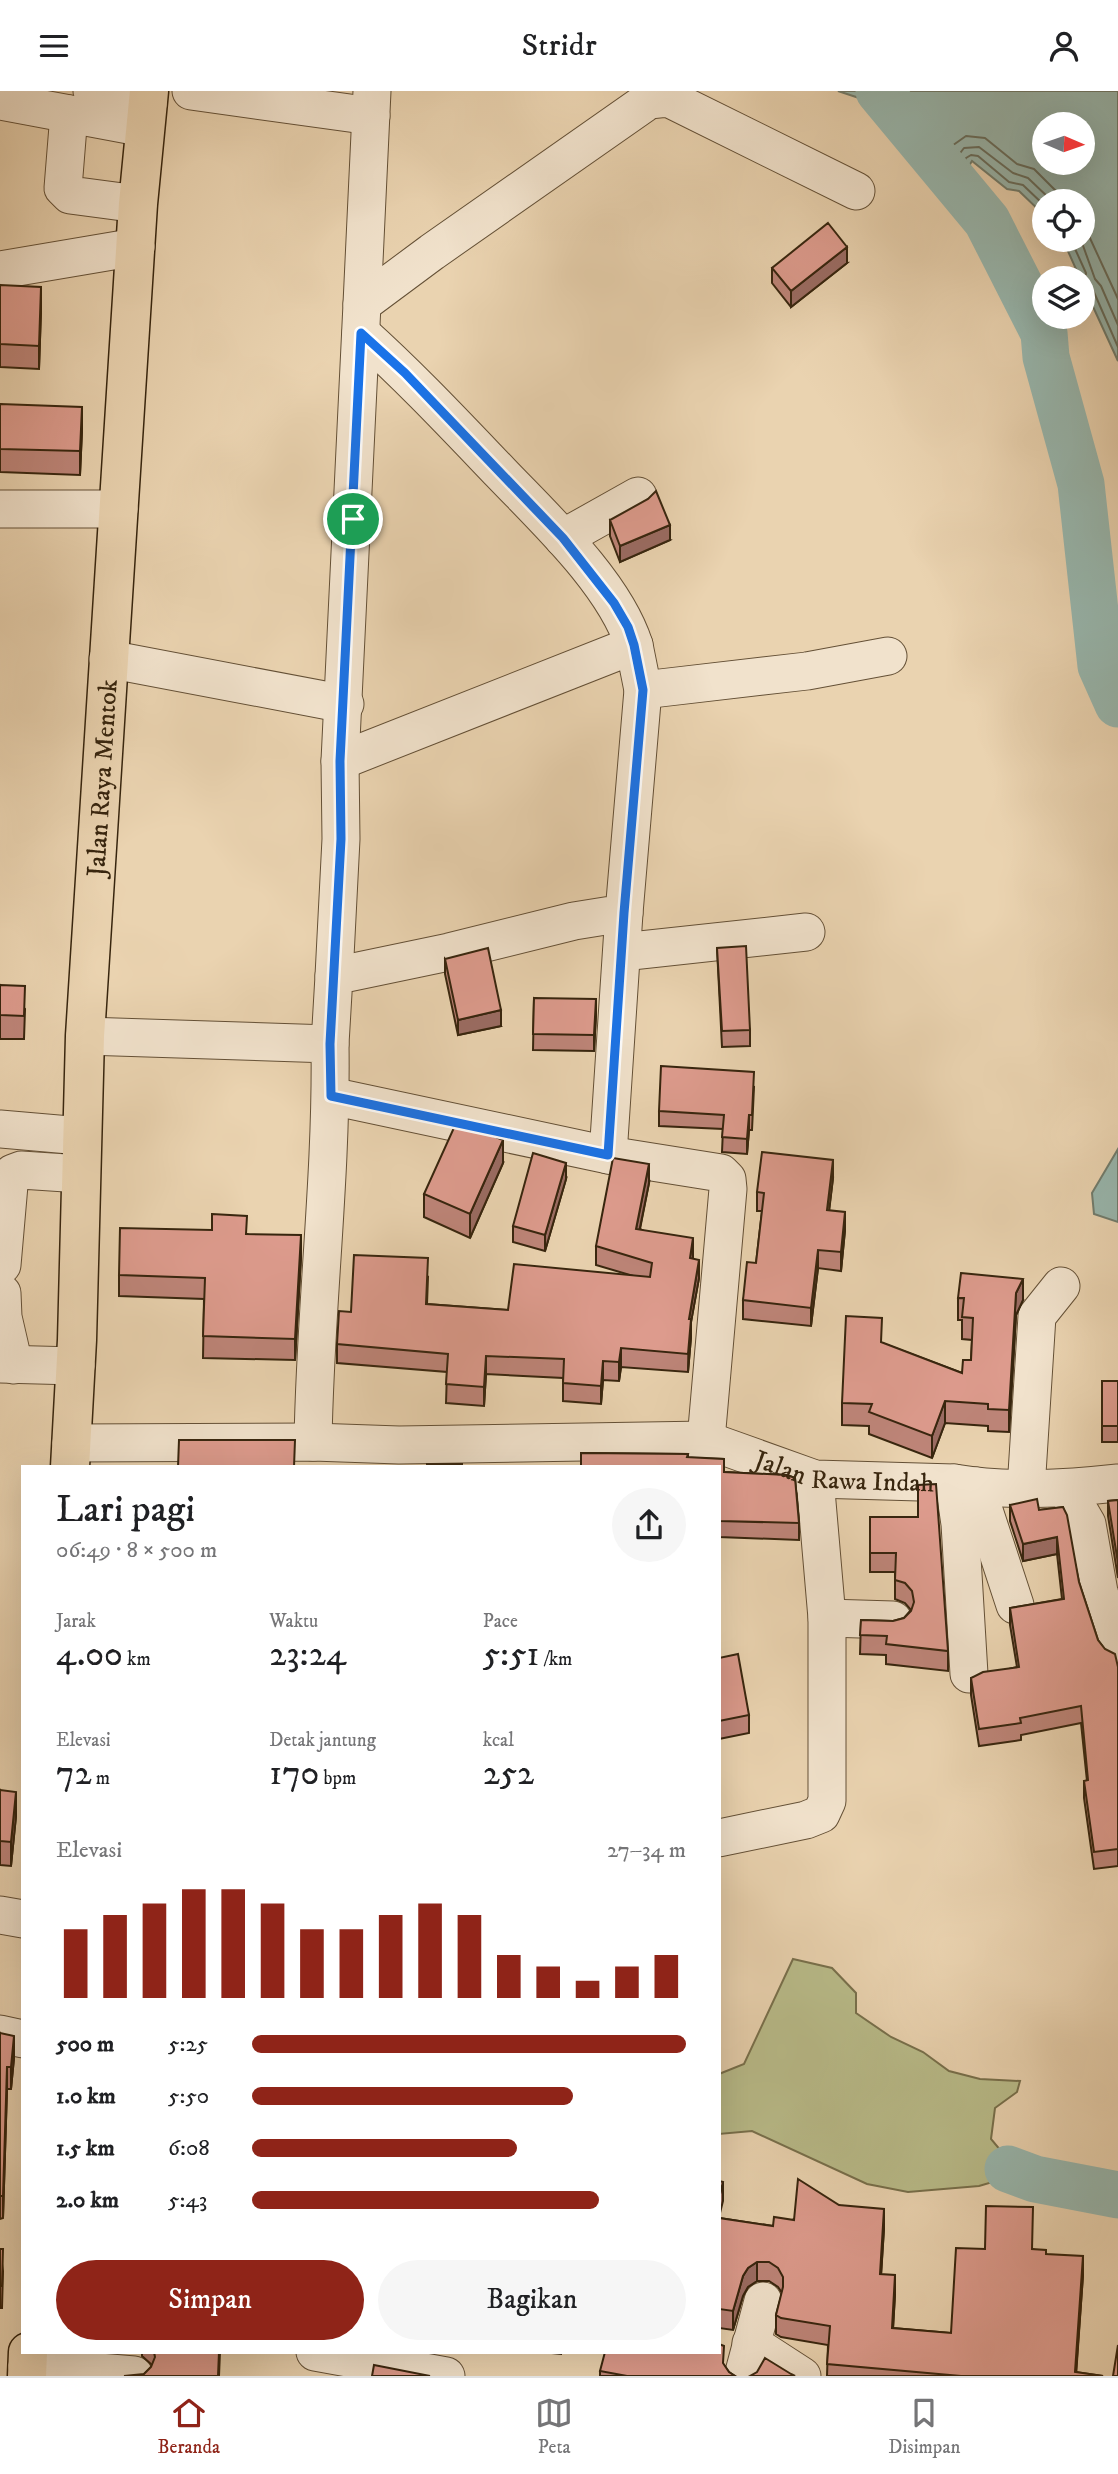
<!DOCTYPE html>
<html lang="id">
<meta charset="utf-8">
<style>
:root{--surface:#fff;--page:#f6f6f6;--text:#202124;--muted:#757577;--line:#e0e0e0;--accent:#8f2418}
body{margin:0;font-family:"IM FELL DW Pica",serif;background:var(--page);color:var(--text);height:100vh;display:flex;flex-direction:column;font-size:26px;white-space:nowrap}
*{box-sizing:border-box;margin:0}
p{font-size:23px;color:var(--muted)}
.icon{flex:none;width:38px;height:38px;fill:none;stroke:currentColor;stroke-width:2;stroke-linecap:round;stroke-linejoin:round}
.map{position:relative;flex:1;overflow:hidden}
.drawer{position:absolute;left:21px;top:1374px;width:700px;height:889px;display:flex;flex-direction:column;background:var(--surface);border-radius:0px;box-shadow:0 7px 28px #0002}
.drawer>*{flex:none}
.needle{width:46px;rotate:92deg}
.buttons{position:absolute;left:1032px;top:21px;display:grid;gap:14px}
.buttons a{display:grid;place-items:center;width:63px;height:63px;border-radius:50%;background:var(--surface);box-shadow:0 7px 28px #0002;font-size:35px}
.pin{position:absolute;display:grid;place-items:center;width:60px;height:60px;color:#fff;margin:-30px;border:4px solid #fff;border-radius:50%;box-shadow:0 2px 7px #0007}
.round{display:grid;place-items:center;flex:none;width:74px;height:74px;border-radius:37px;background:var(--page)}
.head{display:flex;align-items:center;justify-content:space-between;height:119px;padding:0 35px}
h1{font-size:38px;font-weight:600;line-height:52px}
.stats{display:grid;grid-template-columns:repeat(3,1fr);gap:10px;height:119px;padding:7px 35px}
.stats div{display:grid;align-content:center}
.stats b{font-size:35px;font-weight:600}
.stats small{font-size:19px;font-weight:400}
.stats p{font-size:19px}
.chart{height:196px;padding:14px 35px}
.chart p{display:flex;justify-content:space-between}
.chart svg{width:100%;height:126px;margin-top:7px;stroke:var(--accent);stroke-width:6}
.primary-button{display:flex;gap:14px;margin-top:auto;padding:14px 35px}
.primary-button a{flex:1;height:80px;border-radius:42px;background:var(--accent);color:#fff;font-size:28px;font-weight:600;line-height:80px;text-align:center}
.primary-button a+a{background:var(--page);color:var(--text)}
ul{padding:0 35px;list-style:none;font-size:23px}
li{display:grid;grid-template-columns:112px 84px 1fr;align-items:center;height:52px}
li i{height:18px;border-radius:9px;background:var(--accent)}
header{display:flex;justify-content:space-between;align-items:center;height:91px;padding:0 35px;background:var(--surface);font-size:32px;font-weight:600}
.tab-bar{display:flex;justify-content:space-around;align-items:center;height:98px;border-top:2px solid var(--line);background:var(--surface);font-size:19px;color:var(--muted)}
.tab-bar a{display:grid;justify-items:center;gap:4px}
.tab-bar .active{color:var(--accent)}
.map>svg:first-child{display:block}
.green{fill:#b9bc8a;stroke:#78704c;stroke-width:2}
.water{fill:#98b7ae;stroke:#717d6e;stroke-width:2;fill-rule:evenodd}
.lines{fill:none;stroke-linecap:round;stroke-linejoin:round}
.shore{stroke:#686e5e;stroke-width:2}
.river{stroke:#98b7ae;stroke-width:47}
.minor-casing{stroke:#645036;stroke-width:39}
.highway-casing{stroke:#37250e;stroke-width:41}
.minor{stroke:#f1e2cc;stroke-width:37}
.highway{stroke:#ead3b0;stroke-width:38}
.wall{fill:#be8579;stroke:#37250e;stroke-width:2}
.shaded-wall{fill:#9b6c63;stroke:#37250e;stroke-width:2}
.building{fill:#dd9b8d;stroke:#37250e;stroke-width:2}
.route-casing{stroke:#fff;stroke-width:14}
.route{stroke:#1a73e8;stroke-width:9}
.labels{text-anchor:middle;stroke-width:7;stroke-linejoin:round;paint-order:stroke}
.street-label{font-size:26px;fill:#37250e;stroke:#f1e2cc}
</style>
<header><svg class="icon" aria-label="menu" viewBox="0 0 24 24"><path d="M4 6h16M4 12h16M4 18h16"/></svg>Stridr<svg class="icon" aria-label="person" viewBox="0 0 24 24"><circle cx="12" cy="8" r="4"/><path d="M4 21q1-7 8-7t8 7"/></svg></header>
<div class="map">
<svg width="1118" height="2285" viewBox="0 0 1118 2285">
<rect width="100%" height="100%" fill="#ead3b0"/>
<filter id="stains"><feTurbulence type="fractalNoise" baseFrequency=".00286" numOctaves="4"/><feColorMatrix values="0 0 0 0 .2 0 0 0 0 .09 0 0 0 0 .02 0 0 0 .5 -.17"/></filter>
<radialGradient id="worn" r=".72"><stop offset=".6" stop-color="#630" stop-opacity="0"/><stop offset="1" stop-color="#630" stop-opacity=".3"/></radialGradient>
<path class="green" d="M793 1868 832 1877 856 1902V1922L891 1946 923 1961 949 1980 980 1988 1020 1990 1017 2001 995 2017 991 2048 1011 2072 1003 2088 979 2095 908 2101 867 2093 752 2040 719 2043V1983L744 1973Z"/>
<path class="water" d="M838 0H1118V270L1083 194V187H1080L1063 149H1083V110H1045V125L1019 100 1007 98 972 70 964 83 997 113 982 141 896 39 859 7ZM1045 33H1083V72H1045Z
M1118 1058V1131L1094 1123 1092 1102Z"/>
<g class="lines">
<path class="shore" d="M860 0 902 34 978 125 982 124 987 114 960 88 958 83 966 67 971 64 978 65 1009 91 1023 94 1045 115
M875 0 908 28 947 74H951L964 57 979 56 1013 82 1028 87 1052 110
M891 0 916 21 946 57H949L966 45 985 47 1017 73 1034 78 1066 110
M1083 132 1118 208
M1071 149 1086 182 1085 192 1093 199 1118 256
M1081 149 1095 188 1101 195 1118 234"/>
<path class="river" d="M879 0 987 130 1044 242 1046 266 1081 393 1101 575 1118 613
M1008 2078 1035 2088 1118 2104"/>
<defs>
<g id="minor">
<path d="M92 0 148 13"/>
<path d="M191 0 371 25"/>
<path d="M0 10 145 37"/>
<path d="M69 23 63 97 70 104 138 113"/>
<path d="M0 179 136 156"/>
<path d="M362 213 372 0"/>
<path d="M361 242C410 286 455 334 501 382 545 428 614 492 634 554"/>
<path d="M0 418H119"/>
<path d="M563 447 638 405"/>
<path d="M108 568 345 613"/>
<path d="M643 599 807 580 888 565"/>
<path d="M622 861 806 841"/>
<path d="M334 885 341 748 340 670 362 213 432 161 649 9 668 7 856 100"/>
<path d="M85 945 330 953C332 1086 315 1218 313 1351"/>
<path d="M330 953 334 885 449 861 574 830 624 822 643 599 634 554 340 670"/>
<path d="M331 1005 608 1064 624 822"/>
<path d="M0 1038 81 1045"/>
<path d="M608 1064 721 1082 727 1088 728 1098 706 1349"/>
<path d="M2 1174 9 1094 13 1082 21 1079 81 1083"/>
<path d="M2 1202 3 1226 14 1274"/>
<path d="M0 1273 76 1275"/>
<path id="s1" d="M71 1352 313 1351 399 1354 706 1349 815 1388 954 1392C1009 1401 1063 1398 1118 1392"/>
<path d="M954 1392 960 1433 969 1583"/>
<path d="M976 1395 1015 1514"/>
<path d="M1066 1397 1087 1433 1099 1501 1118 1559"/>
<path d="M1026 1398 1037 1225 1061 1195"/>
<path d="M827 1527 893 1529"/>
<path d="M719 1747 806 1729 821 1723 827 1710V1527L815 1388"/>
<path d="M0 1824 23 1828"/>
<path d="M0 1943 23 1948"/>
<path d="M751 2252 802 2285"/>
<path d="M315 2261 446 2285"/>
<path d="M27 2275 134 2284"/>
<path d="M743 2285 763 2210"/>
</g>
<g id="highway">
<path id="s2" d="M70 1376 77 1249 85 945 138 113 149 0"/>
<path d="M27 2285 28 2261"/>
</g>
</defs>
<use href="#minor" class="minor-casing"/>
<use href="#highway" class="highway-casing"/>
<use href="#minor" class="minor"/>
<use href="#highway" class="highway"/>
</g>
<path class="wall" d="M847 172 791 216 772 192V177Z
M0 194 41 219 39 278 0 276Z
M0 313 82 339 80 384 0 381Z
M610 429 670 449 620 471 610 445Z
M717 857 750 939V955L722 956Z
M445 868 501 935 458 944 445 883Z
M0 894 25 918 24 948H0Z
M534 907 596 923 594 960 533 959Z
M754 996 752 1039H749L747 1063 722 1061 723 1038 659 1035V1020Z
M503 1072 470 1147 424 1126V1103Z
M833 1087 829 1119 845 1139 841 1180 818 1177 811 1235 743 1228V1209L756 1172 762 1120H757V1101Z
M566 1088 545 1160 513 1151V1135Z
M649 1092 640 1138 693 1167 699 1187 691 1231V1246L688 1281 621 1276 619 1290 603 1289 601 1313 563 1310V1287L486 1283 484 1315 446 1312 447 1281 337 1272V1253L351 1221 428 1186 427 1213 508 1219 630 1184 596 1174V1155Z
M247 1143 301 1166 295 1269 203 1267 204 1208 119 1205V1184Z
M958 1207 1023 1209 1016 1224 1009 1341 988 1340V1335L945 1332 932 1367 869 1343V1335L842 1334V1312L882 1252 962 1282 971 1269 972 1249 962 1248V1229H958Z
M1102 1290H1118V1351H1102Z
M581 1362 688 1363V1367L724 1368V1381L787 1384 795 1387 799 1432V1449L719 1446V1376H581Z
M1118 1409V1487L1108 1425V1410Z
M1010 1414 1039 1419 1063 1416 1079 1491 1098 1549 1118 1576V1775L1094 1778 1084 1707V1690H1087L1081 1632 1021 1644V1649L979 1655 971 1604V1587L1017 1576 1010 1534V1517L1062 1508 1057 1463 1023 1470 1010 1430Z
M870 1426H918L948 1560V1580L886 1573V1564L860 1563 861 1529 893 1530 904 1527 911 1519 905 1512 895 1508V1481H870Z
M719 1567 749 1624V1642L719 1648Z
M0 1699 16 1725 11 1775 0 1774Z
M0 1942 14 1967 11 1998H7L3 2127 0 2128Z
M839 2114 884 2137 881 2183 895 2203 893 2237 951 2242 985 2158H1033L1046 2163 1083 2184 1076 2281 1103 2285H827L828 2254 781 2246 776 2243V2224L782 2202 778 2196 769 2190H757L748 2196 743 2205 733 2239 719 2237V2127L773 2135Z
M0 2158 3 2180 2 2217H0Z
M142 2261H220L219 2285 144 2283 151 2276 152 2274 142 2265Z
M541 2261H561V2263Z
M724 2274 729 2281 735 2285H600V2280Z"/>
<path class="shaded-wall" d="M847 156V172L791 216V200Z
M41 196V219L39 278V255Z
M82 316V339L80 384V360Z
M670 434V449L620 471V455Z
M596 908V923L594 960V944Z
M501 919V935L458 944V929Z
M749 1024V1039L747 1063V1048Z
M503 1049V1072L470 1147V1123Z
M833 1069V1087L827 1138V1119Z
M566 1072V1088L545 1160V1144Z
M649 1073V1092L636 1156V1138Z
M845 1121V1139L841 1180V1161Z
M301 1144V1166L295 1269V1248Z
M693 1147V1166L690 1185V1167Z
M818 1159V1177L811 1235V1217Z
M699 1169V1187L691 1231V1246L688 1281 689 1228Z
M1023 1188V1209L1016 1224 1009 1341V1319L1016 1202Z
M621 1257V1276L619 1290V1271Z
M486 1265V1283L484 1315V1296Z
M603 1270V1289L601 1313V1295Z
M945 1310V1332L932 1367V1345Z
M1057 1446V1463L1023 1470V1453Z
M16 1701V1725L11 1775V1751Z
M14 1945V1967L11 1998V1976Z
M7 1976V1998L3 2127V2105Z
M723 2091V2110L719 2126V2107Z
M884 2118V2137L880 2202V2183Z
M1083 2165V2184L1076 2285H1075Z
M757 2171V2190L748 2196 743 2205 733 2239V2220L743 2185 748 2177Z
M895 2184V2203L892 2256V2237Z"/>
<path class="building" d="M828 132 847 156 791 200 772 177Z
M0 194 41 196 39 255 0 253Z
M0 313 82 316 80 360 0 358Z
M656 400 670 434 620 455 610 429 648 408Z
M746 855 750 939 722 940 717 857Z
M488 857 501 919 458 929 445 868Z
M0 894 25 895 24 925 0 924Z
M534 907 596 908 594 944 533 943Z
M661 975 754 981 752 1024H749L747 1048 722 1046 724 1024 659 1020Z
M457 1030 503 1049 470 1123 424 1103Z
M762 1061 833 1069 827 1119 845 1121 841 1161 818 1159 811 1217 743 1209 747 1171 756 1172 764 1102 757 1101Z
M533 1062 566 1072 545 1144 513 1135Z
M613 1067 649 1073 636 1138 693 1147 690 1167 699 1169 689 1228H691L688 1263 621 1257 619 1271 603 1270 601 1295 563 1292 564 1268 486 1265 484 1296 446 1293 448 1263 337 1253 339 1220 351 1221 354 1164 428 1167 426 1213 508 1219 514 1173 650 1186 652 1172 596 1155Z
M212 1123 247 1125 246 1143 301 1144 295 1248 203 1245 205 1187 119 1184 120 1137 212 1139Z
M961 1182 1023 1188 1016 1202 1009 1319 988 1318V1313L945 1310 932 1345 869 1321 872 1313 842 1312 846 1225 882 1227 881 1251 962 1282 963 1269H971L973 1227 962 1226 964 1207H958Z
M1102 1290H1118V1335H1102Z
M179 1349H295L294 1376H178Z
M581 1362 688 1363 687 1366 724 1368V1381L787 1384 795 1387 799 1432 719 1430V1376H581Z
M427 1373H462V1376H427Z
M936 1393 948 1560 886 1553 887 1545 860 1544 861 1529 893 1530 904 1527 911 1520 914 1511 912 1500 905 1492 895 1489 896 1462H870V1426H918V1394Z
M1037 1408 1039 1419 1063 1416 1067 1424 1079 1491 1098 1549 1105 1558 1115 1563 1118 1576V1758L1094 1761 1084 1690 1088 1689 1081 1615 1020 1627 1021 1632 979 1638 971 1587 983 1581 1019 1576 1010 1517 1064 1508 1057 1446 1023 1453 1010 1414Z
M1118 1409V1472L1108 1410Z
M738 1563 749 1624 719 1630V1567Z
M0 1699 16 1701 11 1751 0 1750Z
M0 1942 14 1945 11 1976H7L3 2105H0Z
M798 2088 839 2114 884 2118 880 2183 895 2184 892 2237 951 2242 956 2157 985 2158 986 2115 1033 2116 1032 2158 1046 2159V2163L1083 2165 1075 2281 1103 2285H961L827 2273 830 2235 781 2227 776 2224 783 2196V2186L778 2177 769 2171H757L748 2177 743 2185 733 2220 719 2218V2127L773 2135 774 2126 794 2129Z
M719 2090 723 2091 719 2107Z
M0 2158H3L2 2195H0Z
M719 2253 724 2255 723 2272 729 2281 735 2285H627L600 2280 605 2261H719Z
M1118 2254V2285H1113Z
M154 2261H219L218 2285H124L144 2283 151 2276 155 2266Z
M765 2267 791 2283 795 2285H750L757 2281Z
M374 2274 430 2285H372Z"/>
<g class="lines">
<defs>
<path id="route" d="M361 242 405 282 563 447 614 512 628 536 634 554 643 599 624 822 608 1064 331 1005 330 953 341 748 340 670Z"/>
</defs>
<use href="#route" class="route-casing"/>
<use href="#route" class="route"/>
</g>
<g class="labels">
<g class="street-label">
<text dy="9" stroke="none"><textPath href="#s2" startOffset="690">Jalan Raya Mentok</textPath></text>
<text dy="9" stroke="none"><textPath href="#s1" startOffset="779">Jalan Rawa Indah</textPath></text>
</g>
</g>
<rect width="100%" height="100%" filter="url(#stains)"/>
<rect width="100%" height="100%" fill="url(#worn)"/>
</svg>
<div class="buttons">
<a><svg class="needle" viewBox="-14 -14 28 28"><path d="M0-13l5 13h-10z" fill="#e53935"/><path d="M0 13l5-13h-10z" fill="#757577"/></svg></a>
<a><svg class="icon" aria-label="locate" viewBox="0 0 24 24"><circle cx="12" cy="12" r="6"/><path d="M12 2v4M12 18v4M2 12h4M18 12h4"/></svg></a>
<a><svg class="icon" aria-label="layers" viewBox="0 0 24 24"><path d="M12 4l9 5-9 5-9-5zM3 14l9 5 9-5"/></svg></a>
</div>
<div class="pin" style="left:353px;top:428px;background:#1e9e55"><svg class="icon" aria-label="arrive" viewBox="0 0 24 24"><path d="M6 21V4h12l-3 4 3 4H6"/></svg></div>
<section class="drawer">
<div class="head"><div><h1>Lari pagi</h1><p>06:49 · 8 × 500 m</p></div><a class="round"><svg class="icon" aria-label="share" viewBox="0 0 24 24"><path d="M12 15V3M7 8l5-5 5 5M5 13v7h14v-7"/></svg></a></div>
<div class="stats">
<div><p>Jarak</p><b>4.00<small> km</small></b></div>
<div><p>Waktu</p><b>23:24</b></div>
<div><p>Pace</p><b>5:51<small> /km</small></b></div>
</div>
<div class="stats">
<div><p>Elevasi</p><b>72<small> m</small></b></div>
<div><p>Detak jantung</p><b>170<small> bpm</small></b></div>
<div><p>kcal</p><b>252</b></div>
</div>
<div class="chart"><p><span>Elevasi</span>27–34 m</p>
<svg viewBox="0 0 160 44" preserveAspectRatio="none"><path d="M5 44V20M15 44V15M25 44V11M35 44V6M45 44V6M55 44V11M65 44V20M75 44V20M85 44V15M95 44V11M105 44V15M115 44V29M125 44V33M135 44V38M145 44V33M155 44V29"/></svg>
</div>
<ul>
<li><b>500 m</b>5:25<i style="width:100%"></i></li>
<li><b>1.0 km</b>5:50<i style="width:74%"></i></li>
<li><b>1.5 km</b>6:08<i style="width:61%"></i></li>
<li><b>2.0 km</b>5:43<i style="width:80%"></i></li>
</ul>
<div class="primary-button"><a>Simpan</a><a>Bagikan</a></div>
</section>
</div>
<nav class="tab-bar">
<a class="active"><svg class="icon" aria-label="home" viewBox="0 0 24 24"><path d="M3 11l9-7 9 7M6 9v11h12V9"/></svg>Beranda</a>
<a><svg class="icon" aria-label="map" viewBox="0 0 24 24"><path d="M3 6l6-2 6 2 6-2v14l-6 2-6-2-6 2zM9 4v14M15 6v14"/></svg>Peta</a>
<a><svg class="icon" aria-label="saved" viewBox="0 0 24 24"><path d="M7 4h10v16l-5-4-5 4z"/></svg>Disimpan</a>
</nav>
